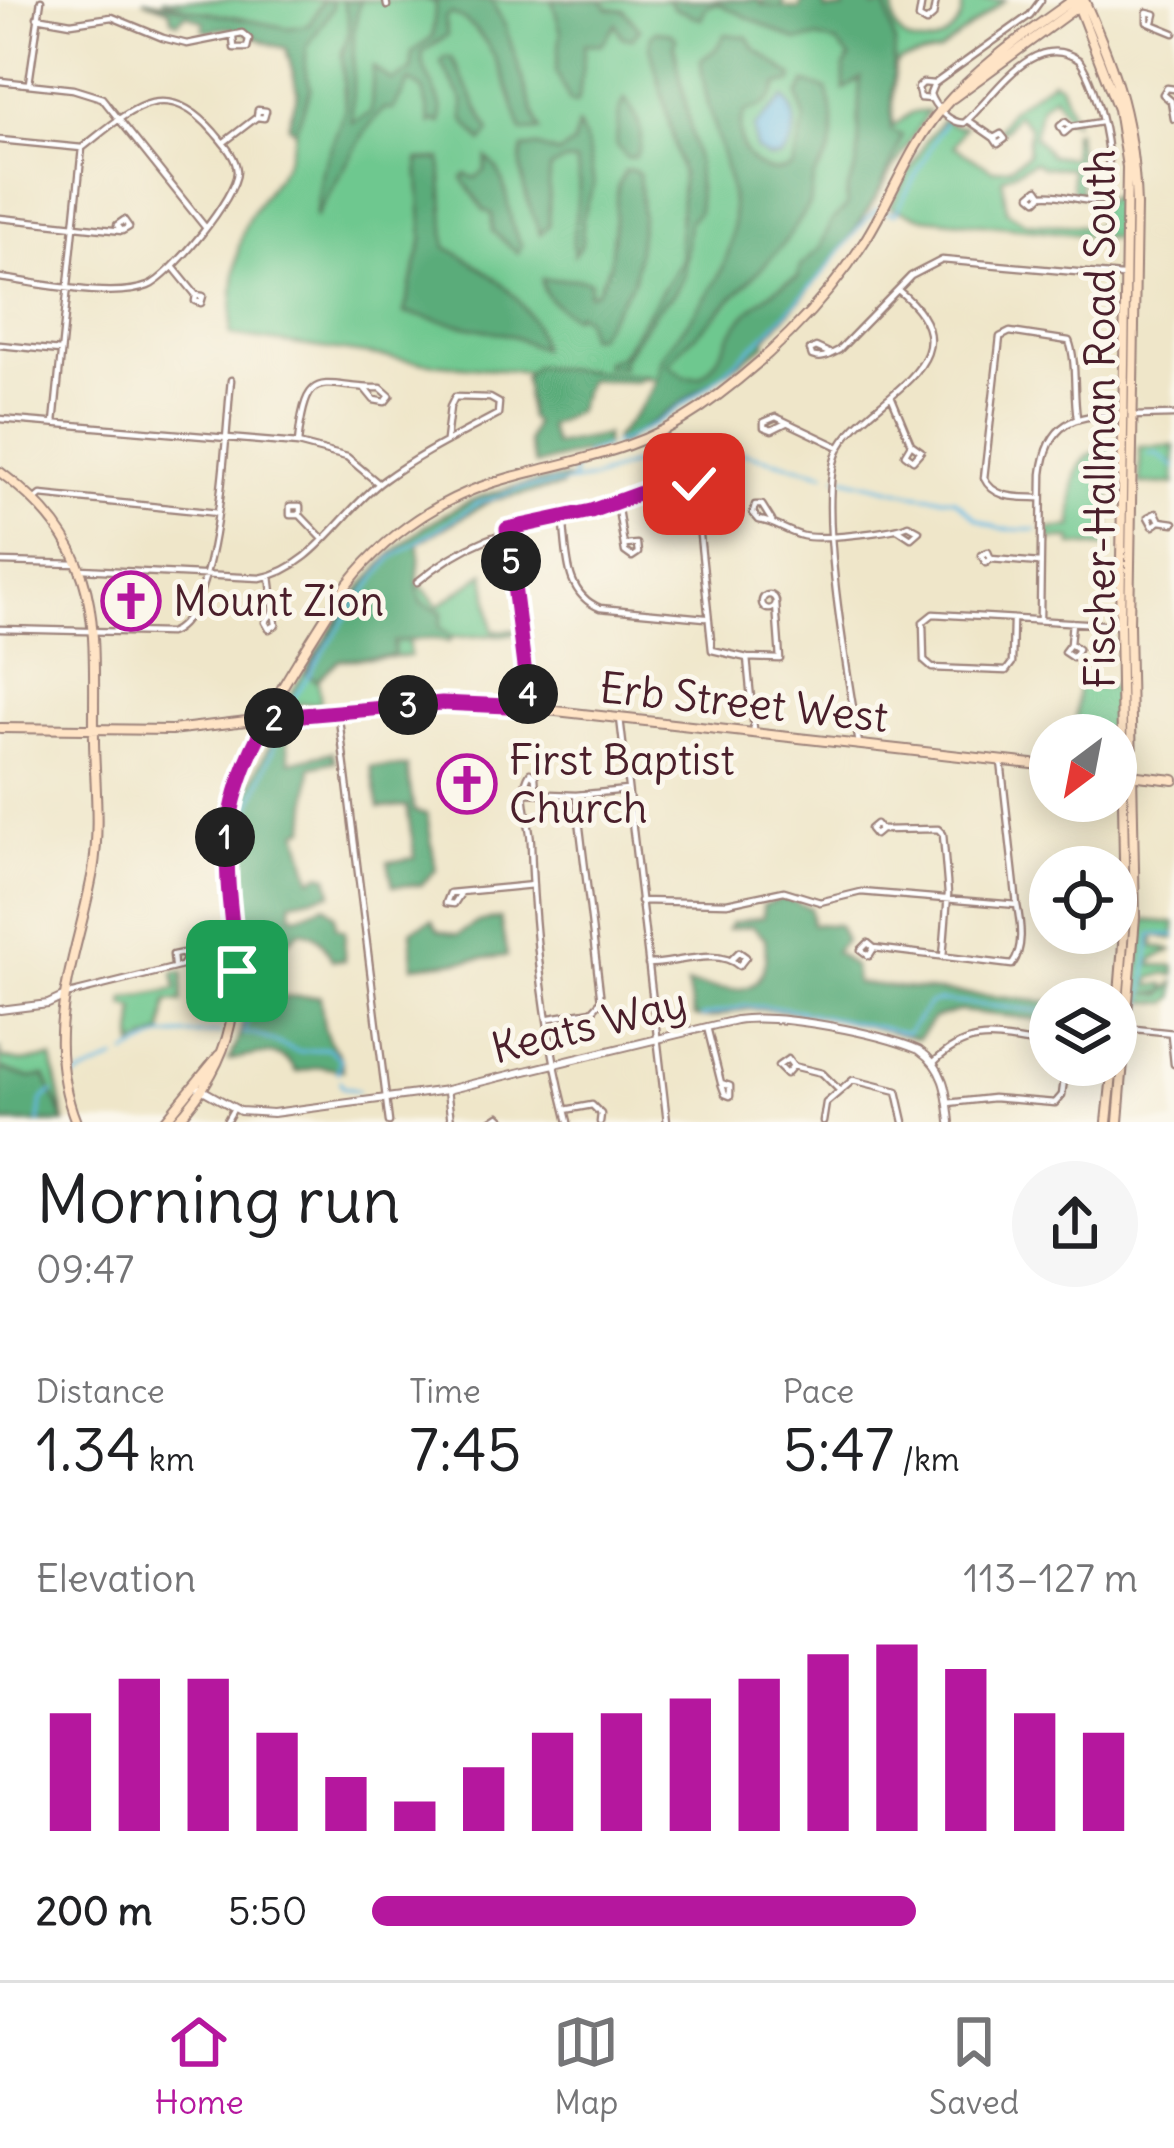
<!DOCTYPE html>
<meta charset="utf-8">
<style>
:root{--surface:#fff;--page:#f6f6f6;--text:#202124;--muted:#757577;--line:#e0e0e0;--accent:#b5179e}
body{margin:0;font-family:Delius,sans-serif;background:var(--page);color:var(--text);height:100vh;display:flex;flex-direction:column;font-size:45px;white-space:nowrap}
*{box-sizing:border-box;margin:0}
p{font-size:39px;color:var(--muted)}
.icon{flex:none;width:66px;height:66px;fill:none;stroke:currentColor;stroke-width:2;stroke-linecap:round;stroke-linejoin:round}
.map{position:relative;height:1122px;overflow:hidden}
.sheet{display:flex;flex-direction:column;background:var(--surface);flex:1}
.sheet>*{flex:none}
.needle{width:78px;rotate:212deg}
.fabs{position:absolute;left:1029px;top:714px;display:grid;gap:24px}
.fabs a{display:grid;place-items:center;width:108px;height:108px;border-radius:50%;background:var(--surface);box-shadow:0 6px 30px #0003;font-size:60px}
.pin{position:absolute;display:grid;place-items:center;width:102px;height:102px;color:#fff;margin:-51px;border-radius:24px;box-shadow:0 6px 18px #0006}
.km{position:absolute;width:60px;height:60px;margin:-30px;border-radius:50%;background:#222;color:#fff;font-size:33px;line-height:60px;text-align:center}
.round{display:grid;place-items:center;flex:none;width:126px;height:126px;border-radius:63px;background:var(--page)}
.head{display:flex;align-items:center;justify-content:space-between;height:204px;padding:0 36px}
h1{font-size:66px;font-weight:600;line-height:90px}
.stats{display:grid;grid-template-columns:repeat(3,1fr);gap:18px;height:204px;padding:12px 36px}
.stats div{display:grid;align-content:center}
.stats b{font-size:60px;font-weight:600}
.stats small{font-size:33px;font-weight:400}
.stats p{font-size:33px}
.chart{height:336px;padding:24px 36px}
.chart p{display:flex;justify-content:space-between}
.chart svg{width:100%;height:216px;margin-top:12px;stroke:var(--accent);stroke-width:6}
ul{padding:0 36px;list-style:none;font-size:39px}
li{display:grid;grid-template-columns:192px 144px 1fr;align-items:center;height:90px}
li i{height:30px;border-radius:15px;background:var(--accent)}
.tabs{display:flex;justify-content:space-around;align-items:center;height:168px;border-top:3px solid var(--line);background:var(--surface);font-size:33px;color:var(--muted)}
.tabs a{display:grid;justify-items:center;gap:6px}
.tabs .current{color:var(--accent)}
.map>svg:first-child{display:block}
.green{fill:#6ec88f;stroke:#5c745d;stroke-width:3}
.forest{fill:#5aac7a;stroke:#526652;stroke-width:3}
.water{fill:#68bbe4;stroke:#596d88;stroke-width:3}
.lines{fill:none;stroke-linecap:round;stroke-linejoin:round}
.stream{stroke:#68bbe4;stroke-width:3}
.minor-casing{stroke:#9c827a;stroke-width:9}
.tertiary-casing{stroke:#9c827a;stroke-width:10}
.secondary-casing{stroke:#9c827a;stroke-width:12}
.minor{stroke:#fff;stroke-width:4.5}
.tertiary{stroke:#fff;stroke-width:6}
.secondary{stroke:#ffe4c6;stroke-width:8}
.route-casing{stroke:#fff;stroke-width:24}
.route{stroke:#b5179e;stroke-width:15}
.labels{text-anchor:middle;stroke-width:10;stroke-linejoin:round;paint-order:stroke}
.street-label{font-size:42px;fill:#4a1f2b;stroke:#fbf7ec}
.poi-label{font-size:42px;fill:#4a1f2b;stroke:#fbf7ec;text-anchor:start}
</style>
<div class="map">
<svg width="1174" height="1122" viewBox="0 0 1174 1122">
<rect width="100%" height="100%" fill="#fbf7ec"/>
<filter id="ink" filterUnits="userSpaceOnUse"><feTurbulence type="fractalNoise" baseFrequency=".00833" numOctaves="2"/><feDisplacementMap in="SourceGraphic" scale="24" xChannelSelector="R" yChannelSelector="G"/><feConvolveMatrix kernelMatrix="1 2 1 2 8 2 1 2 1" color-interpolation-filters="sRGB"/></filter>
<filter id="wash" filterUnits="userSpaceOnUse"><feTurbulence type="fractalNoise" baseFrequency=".004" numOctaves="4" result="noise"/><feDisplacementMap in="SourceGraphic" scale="48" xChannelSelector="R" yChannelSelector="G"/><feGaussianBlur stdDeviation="2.7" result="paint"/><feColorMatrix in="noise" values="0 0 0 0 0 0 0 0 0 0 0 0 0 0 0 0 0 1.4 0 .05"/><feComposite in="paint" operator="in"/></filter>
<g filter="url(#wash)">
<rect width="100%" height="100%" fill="#efe6c9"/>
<path class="green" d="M162 0H723L762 5 763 0H783V7L886 18 888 0H895C882 65 969 52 962 0H1005L939 52 901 60 895 65 892 127 911 113 928 111 860 224 701 381 544 374 420 362 230 335C234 300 232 256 246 224 255 204 271 187 282 169 305 128 298 85 291 41Z
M1052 80 1060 84 1074 122 1066 118 1054 95 1041 106 1034 136 1050 155 1072 158V132L1076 131 1081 195 1073 193 1071 168 1043 167 1034 162 1002 178 1007 211 1026 223 1098 227 1099 206 1110 197 1121 200V239L924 218 890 207 926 141 943 119 955 126H965L954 146 993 170 1010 167 1027 155 1029 126 1017 114 1004 131 998 130 1010 110Z
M1174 446V484H1140V447Z
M1111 448 1109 547 1072 545V539H1048V529L1072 527C1073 496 1068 451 1111 448Z
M393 553 438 606 485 573 493 631 514 630V634L408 640 410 656 335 660 318 680 321 703 284 705 351 599Z
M1078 685 1116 687V742V735H1075Z
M1142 920 1174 923V939L1155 935 1153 946 1171 950 1152 960V965L1174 966V975L1166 973 1151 978 1150 986 1163 984 1167 987 1163 992 1147 993 1163 995 1174 982V997L1168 1003 1138 1001Z
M183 972 182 1002 167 1001 163 1033 134 1046 135 1009 124 1006 125 999 177 989 174 973Z
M0 1047 2 1058 21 1062 52 1058 65 1122H0Z"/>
<path class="forest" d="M143 0 289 28 309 25 323 0H331L333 8 307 47 305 68 311 88 295 131 288 126 298 92 286 48C256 45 241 18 209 32L203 29 204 22 186 14 178 22 172 20 169 10Z
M342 0H360L354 29 352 122 371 113 373 67 392 81 412 70V52L432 37 436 3 427 0H491L505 26 540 131 522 132C508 90 495 30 450 13L445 18 447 35 422 53C422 80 447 95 441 124L435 121 431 124 423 90 409 81 393 110 384 109 367 129 315 218 322 172 345 109 342 53 348 36V16Z
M552 0H601L608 8 624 10 640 29 631 39 622 37 616 24 602 44H585L579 98 575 104 570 102 556 71 561 32Z
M667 0H757L762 5 799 9 803 0H825V10L844 9 845 0H867L875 8 886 5 895 43 891 130 902 136C876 217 822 276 766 338L765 345 618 446 614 439C629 421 649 400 657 378 660 369 659 360 665 352 695 311 737 269 733 214 730 161 704 112 701 60L715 50 725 34 748 37 754 48 793 77 792 82 777 85C773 100 762 109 746 111 726 142 757 185 793 167L805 121 798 96 805 83 827 89C833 109 836 132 829 154 826 162 818 169 814 177 811 186 813 195 809 204 789 246 745 284 713 318 697 335 681 344 669 365L686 377H700C715 366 720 353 729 337 744 312 771 288 798 278L800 267 820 248 831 222 847 206C844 190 851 183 856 168 862 151 856 104 861 78L844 90V67L850 58 837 43 817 38 797 41 717 3 706 8 701 19 674 8Z
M656 31 671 33 676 38 674 45 697 162 699 211 689 221 684 275 674 294 658 308 623 358 622 367 605 366V361L619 357 682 260 679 242 682 175 650 46 651 36Z
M445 57 452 58 490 132 482 142 464 120 463 101 441 63Z
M625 99C637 115 648 138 635 157L627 158 616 145 619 113Z
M578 126 587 143 594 184 583 216 582 244 574 255C569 223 585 193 576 162L564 161 549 169V225L540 234C530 208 516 176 523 148L538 147 558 154 573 144Z
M487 158C513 178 503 221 522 245L518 253 492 231V214L484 210 462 178 466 174 475 178 485 171Z
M441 159 446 247C487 269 535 302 541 349L509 335 404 313 423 238 418 160Z
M631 170 639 173 642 217 634 280 596 336H588L585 319 577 313 573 317C560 308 541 297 542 279 560 282 572 275 590 282L589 294 597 291 610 265 618 185 625 171Z
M535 366 647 376 636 382 588 380 576 412 548 426 554 445 605 435V447L535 465 528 442 534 423 529 418 524 377Z
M561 479 567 480 560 487 492 500 418 543C424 564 412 579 421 603L442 612 440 627 452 637 449 642C431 635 413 641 394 642V656L339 660 316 681 307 674C350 594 405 519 496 492 517 485 539 483 561 479Z
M286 730 290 762 332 752 335 761 311 767 306 828 298 831 311 879 320 874 328 876 332 893 291 901V914L298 916 325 905 335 915 336 927 345 931 344 960H332C324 945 320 933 300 931L269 960C270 977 283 980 272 997L320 996C322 1007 322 1020 325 1030 329 1046 342 1052 343 1070L320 1067 296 1072C282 1044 256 1056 229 1060 272 983 226 890 243 810 248 783 264 757 276 733Z
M371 767H407L414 811 427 814 436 870 421 885 393 886 388 862 415 858 407 806 379 808Z
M784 898 810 908 812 924 838 925 845 941 835 952 854 967 856 983 1050 1002V1021L959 1011 934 1018 918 1039C868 1026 800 1008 749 1009 731 1010 712 1022 694 1016L687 985C734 989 771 1004 765 938L752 926 728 929 731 923 763 917V905Z
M500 918 507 956 413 966 411 930 432 920 438 930 458 935 478 922Z
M3 1069 30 1078 45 1076 65 1122H0V1070Z"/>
<path class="water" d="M784 98C800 114 797 142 781 157L768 158 756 150 754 128Z"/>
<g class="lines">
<path class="stream" d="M887 212 895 214 944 123
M612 445C690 414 768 335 823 273 842 251 857 227 878 208
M584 455 605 447
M1149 455 1157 454 1174 467
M837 476 912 494 954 499 977 519 1000 529 1036 530
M572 482 574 469
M290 704 351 610 392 558 476 504 519 489 593 479 695 441 825 473
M701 1017 745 1006 784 1008 907 1033 930 1003 940 1001 1050 1012
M1141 1022 1151 934 1174 935
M242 1033 255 1034 299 1052 328 1048 340 1059 338 1072
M245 1033 251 966 241 896V833L279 733
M126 1054 163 1036 220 1033
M72 1079 116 1059
M340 1081 342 1087 358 1091
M39 1122 42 1100 53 1092"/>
</g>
</g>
<g filter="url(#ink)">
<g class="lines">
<defs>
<path id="minor" d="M386 0 387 6
M922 0 919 18 926 22 933 16 936 0
M1041 0 1030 15 934 84 930 94C934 107 950 123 964 123 994 98 1032 28 1079 60 1098 87 1118 168 1104 199 1084 205 1063 192 1042 195L1038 189 1031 195 1037 200 1042 195
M37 17 71 23 112 17 163 38 187 44 242 33 249 39 247 48H234L233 37
M1153 22 1155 14 1147 12V22L1174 33
M0 81 73 89 102 98 205 227
M29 83 41 0
M1174 89 1167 88 1163 94 1171 101 1174 119
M931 99 920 98 918 88 923 83 934 84
M968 120 994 138 1001 134 1005 139 998 144 994 138
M1071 127 1064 133 1060 126 1065 122 1071 127 1101 122
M0 140 82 148
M223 143 257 117 264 118 266 111 258 110 257 117
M0 218 122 231
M124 220 129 227 122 231 117 225Z
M174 268 196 295 195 301 201 303 203 296 196 295
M0 278C39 283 112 300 148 286 171 277 238 195 237 171 236 156 223 143 214 132 164 74 129 111 82 148
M0 345 60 351
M831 354 816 347 810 350 812 356C823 360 829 355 839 350L911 276 942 260 1122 276
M892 398 911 444 921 451 913 460 905 454 911 444
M1132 416 1174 415
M0 419 298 444 347 457 378 483
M54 423 82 148
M786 423 772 430 764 427V422L776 417 839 447
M298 444C306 361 322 389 381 388L390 396 385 402 374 400 365 389
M1041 498C1020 497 994 500 984 478L1000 337 1010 332 1069 341C1077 362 1073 393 1077 417
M35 500 41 495 218 513
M617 503 625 552 632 557 638 553 637 544 626 545
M300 515H290V506H300V515L323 539
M563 517C568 552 563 593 600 608L705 618
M772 521 762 505H755L753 513 759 520C775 522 787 532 803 536 819 540 895 532 908 525L919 531 911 538 899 530
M1160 521 1156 513 1148 517 1153 526 1160 521 1174 523
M507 529 529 707
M991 559 988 552 981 555 986 563 991 559 1040 563
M0 562 78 564
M81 569 260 578C315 568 342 510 384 480 420 454 459 435 498 414L499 403 490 398 455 397 450 407 446 440
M270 576 276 625 269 629 265 622 274 611
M417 582C480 530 521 530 595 510 625 501 653 488 682 478L691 480 695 488 712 650 747 658 780 659 776 604
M762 602a7 7 0 1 1 14 0a7 7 0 1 1-14 0Z
M1040 618 1042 474C1048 422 1074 414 1120 415
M1013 620 1012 663 1006 671 932 668 924 661 923 622 933 614 1118 625
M0 629 169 633C221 616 225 431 231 380
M1070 644 1078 649 1073 658 1064 652 1070 644 1072 622
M747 658 754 730
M338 711 389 1122
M620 718 667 1122
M859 744C849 682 816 504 837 453 859 398 989 364 898 290
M536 792 535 777 530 773C517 792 531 823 531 845 534 936 545 1034 568 1122
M525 793 576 795 627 790
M881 830 875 835 870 829 876 824 881 830 938 829 943 834 948 894 943 957
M461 893 454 904 446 903 450 893 533 885
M640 901 727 903 784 891 820 902 861 892 1017 905 1001 761
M874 948 869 956 861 950 868 943 874 948 1012 965C1024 949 1021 925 1017 905
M648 964C675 964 718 947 739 966L746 957 739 952 732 959
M69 994 182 966 186 960 183 953 173 955 174 965
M550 1018 592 1011 601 1001 576 795
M707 1027 721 1083 725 1094 730 1096V1086L721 1083
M1116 1027 1174 1033
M1171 1034 1174 1064
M934 1062C973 1025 1000 1040 1050 1045
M793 1066 786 1074 778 1066 788 1059 793 1066 822 1073 838 1089
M447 1090 451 1122
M948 1103 993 1098 1055 1103 1062 1095 1066 1065
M565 1110 592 1105 601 1114 600 1122
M226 1122 234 1108
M490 1122 499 1116 505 1122
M823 1122 826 1103 853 1080 897 1091 904 1122"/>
<path id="tertiary" d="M0 1010 48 1004 63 997
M199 1088 240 1111 273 1113 447 1090 736 1020C779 1013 879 1033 919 1050 945 1068 947 1093 950 1122"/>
<path id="secondary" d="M1076 0 1118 109 1127 167 1120 625 1125 919 1116 1032
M1084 0C1118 75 1133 122 1136 205L1129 625 1135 917 1118 1122
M953 98 1081 4
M0 472C107 551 93 624 94 742 95 785 100 828 93 871 77 960 40 1031 76 1122
M0 728 172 730 338 710 493 704 1050 766
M1129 775 1174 780
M164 1122 219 1055
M176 1122C237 1056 241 999 231 913 227 883 222 853 227 823 238 749 294 668 333 605 371 544 436 498 505 479 576 459 635 453 699 409 762 365 822 307 864 242 891 200 908 149 941 110 977 67 1027 33 1073 0
M1107 1122 1113 1065"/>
</defs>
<use href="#minor" class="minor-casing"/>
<use href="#tertiary" class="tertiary-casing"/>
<use href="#secondary" class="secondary-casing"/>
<use href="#minor" class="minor"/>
<use href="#tertiary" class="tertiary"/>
<use href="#secondary" class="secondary"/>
</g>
</g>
<g class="lines" filter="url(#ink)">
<defs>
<path id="route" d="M237 971C226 865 213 817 268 718L442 703 529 707 507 529 591 511 682 478 694 484"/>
</defs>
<use href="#route" class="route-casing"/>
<use href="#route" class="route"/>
</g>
<defs>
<symbol id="church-ring" viewBox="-11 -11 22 22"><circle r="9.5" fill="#fbf7ec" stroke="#b5179e" stroke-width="1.5"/><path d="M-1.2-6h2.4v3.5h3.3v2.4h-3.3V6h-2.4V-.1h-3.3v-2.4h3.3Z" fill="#b5179e"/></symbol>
</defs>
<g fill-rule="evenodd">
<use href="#church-ring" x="98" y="568" width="66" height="66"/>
<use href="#church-ring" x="434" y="751" width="66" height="66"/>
</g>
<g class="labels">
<g class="street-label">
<text transform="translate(1100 419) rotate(-90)" y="15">Fischer-Hallman Road South</text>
<text transform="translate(744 702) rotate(6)" y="15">Erb Street West</text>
<text transform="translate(589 1025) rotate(-14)" y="15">Keats Way</text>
</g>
<g class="poi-label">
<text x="173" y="616">Mount Zion</text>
<text x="509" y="775">First Baptist<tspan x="509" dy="48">Church</tspan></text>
</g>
</g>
</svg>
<div class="fabs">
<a><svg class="needle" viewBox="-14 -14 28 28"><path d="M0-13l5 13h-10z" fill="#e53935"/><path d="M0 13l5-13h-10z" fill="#757577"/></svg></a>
<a><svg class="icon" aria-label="locate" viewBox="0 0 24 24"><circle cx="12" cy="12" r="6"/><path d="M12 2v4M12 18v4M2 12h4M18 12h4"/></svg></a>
<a><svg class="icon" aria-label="layers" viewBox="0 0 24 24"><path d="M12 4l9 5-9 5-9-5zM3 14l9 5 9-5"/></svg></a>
</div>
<div class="pin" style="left:237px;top:971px;background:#1e9e55"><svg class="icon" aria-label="arrive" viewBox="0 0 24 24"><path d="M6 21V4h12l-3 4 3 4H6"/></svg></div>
<div class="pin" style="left:694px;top:484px;background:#d93025"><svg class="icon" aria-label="check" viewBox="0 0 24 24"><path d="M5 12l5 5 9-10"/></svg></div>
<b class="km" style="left:225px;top:837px">1</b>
<b class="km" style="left:274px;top:718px">2</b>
<b class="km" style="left:408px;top:705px">3</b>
<b class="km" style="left:528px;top:694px">4</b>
<b class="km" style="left:511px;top:561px">5</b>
</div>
<section class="sheet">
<div class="head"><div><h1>Morning run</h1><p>09:47</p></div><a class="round"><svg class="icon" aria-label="share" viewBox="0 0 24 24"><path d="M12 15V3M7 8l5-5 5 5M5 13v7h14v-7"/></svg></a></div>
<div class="stats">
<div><p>Distance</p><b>1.34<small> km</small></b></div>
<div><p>Time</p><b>7:45</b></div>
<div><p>Pace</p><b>5:47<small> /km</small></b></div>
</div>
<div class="chart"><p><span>Elevation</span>113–127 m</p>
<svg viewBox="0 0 160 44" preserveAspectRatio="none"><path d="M5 44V20M15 44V13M25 44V13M35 44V24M45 44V33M55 44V38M65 44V31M75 44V24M85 44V20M95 44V17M105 44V13M115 44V8M125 44V6M135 44V11M145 44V20M155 44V24"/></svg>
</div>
<ul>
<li><b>200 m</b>5:50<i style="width:71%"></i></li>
</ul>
</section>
<nav class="tabs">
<a class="current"><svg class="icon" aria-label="home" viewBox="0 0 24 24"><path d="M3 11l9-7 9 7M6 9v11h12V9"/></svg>Home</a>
<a><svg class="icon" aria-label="map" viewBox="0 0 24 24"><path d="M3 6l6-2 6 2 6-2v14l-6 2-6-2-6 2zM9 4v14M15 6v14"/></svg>Map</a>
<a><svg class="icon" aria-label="saved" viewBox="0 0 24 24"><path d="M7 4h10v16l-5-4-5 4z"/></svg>Saved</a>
</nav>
